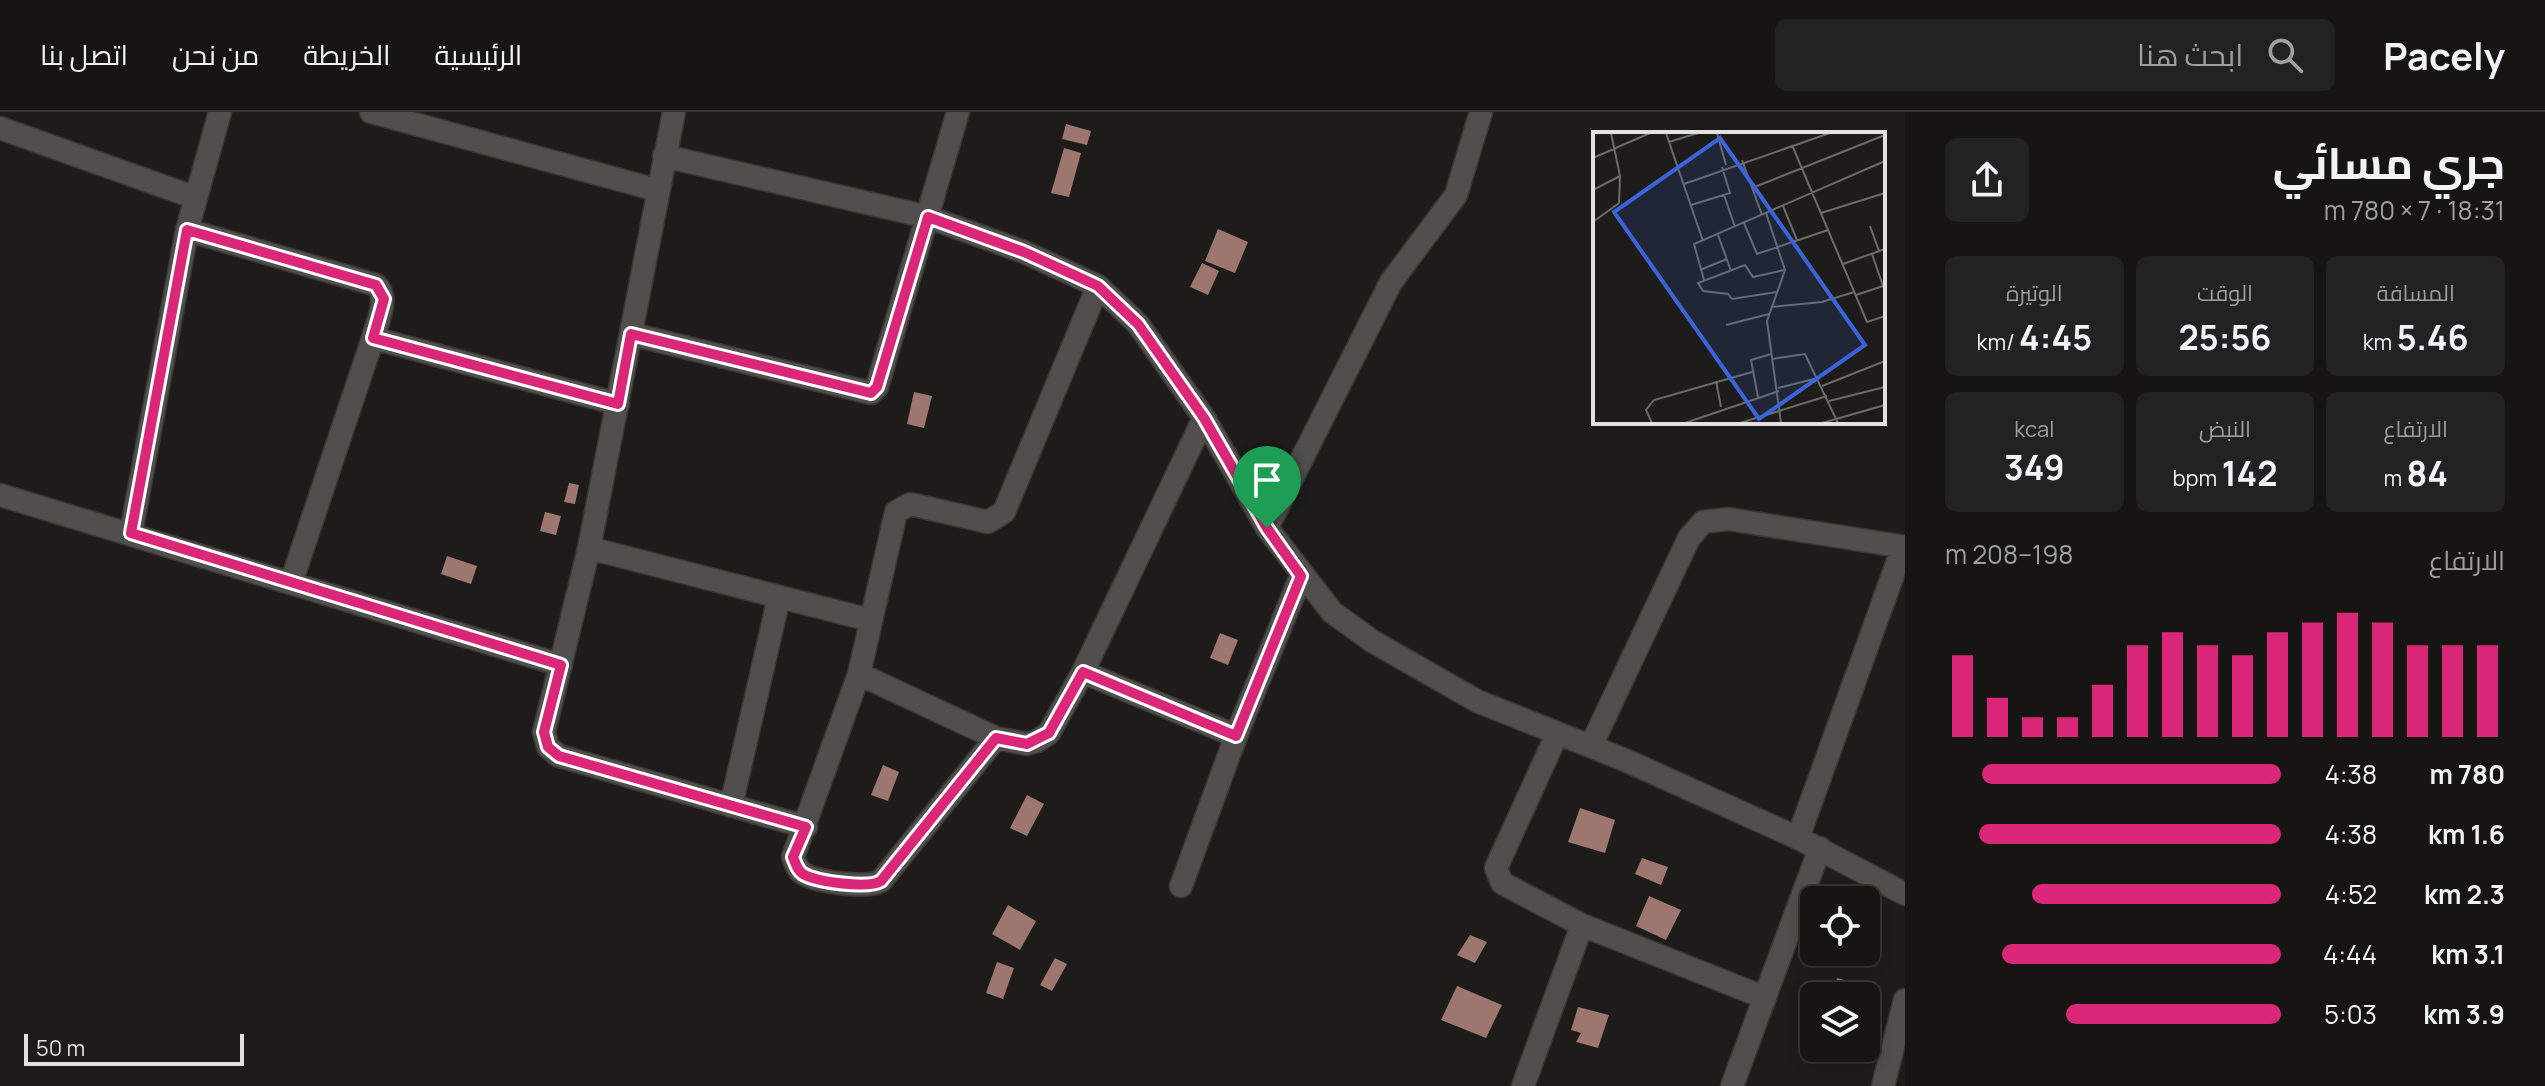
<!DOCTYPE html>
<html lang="ar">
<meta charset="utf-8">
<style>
:root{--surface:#161514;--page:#232222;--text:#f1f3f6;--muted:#9e9fa0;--line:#353434;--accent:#db2777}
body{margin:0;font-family:Manrope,Cairo,sans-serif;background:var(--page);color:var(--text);direction:rtl;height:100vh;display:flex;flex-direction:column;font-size:30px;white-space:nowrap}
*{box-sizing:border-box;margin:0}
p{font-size:26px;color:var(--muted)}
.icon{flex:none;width:44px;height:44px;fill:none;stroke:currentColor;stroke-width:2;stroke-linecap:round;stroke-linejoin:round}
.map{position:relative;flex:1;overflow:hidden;direction:ltr}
.drawer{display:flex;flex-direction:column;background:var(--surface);width:640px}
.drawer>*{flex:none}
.fabs{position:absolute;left:1800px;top:774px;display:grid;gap:16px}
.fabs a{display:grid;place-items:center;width:80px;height:80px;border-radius:12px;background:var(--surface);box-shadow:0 4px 12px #0003,0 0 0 2px var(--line);font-size:40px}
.scale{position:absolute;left:24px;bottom:20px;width:220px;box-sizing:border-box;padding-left:8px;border:4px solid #e1e1df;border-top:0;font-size:22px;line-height:28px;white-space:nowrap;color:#e1e1df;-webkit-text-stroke:6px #1d1c1a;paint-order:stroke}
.pin{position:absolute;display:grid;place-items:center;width:68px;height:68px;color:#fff;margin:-82px -34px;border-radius:50% 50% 50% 0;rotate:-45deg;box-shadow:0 0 8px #0007}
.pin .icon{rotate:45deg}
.round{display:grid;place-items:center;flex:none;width:84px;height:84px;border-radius:12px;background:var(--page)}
.headline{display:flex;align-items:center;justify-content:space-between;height:136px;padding:0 40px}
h1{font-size:44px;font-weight:700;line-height:60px}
.figures{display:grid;grid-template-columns:repeat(3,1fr);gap:12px;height:136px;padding:8px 40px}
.figures div{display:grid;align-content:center;border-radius:12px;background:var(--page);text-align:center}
.figures b{font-size:34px;font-weight:700}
.figures small{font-size:22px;font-weight:400}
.figures p{font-size:22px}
.chart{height:224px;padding:16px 40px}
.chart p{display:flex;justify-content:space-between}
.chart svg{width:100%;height:144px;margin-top:8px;stroke:var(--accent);stroke-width:6}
ul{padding:0 40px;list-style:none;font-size:26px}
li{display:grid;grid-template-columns:128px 96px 1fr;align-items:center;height:60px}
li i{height:20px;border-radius:10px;background:var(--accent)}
header{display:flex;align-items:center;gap:48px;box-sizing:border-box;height:112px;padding:0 40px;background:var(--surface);border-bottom:2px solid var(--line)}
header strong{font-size:38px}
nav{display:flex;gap:44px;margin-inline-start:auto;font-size:28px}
.search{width:560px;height:72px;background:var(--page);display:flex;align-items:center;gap:20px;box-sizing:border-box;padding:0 28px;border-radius:12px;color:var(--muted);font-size:30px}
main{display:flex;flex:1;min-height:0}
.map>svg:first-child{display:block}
.building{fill:#9d766e}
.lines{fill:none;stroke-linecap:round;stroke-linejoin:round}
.minor-casing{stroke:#383735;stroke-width:25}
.minor{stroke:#504f4c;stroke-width:22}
.route-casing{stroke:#fff;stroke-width:16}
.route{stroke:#db2777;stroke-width:10}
.inset-road{fill:none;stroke:#6b6b69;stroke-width:2}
.view{fill:#3a64d9;fill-opacity:0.15;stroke:#3a64d9;stroke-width:4}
.inset-edge{fill:none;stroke:#e1e1df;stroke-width:4}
</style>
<header>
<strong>Pacely</strong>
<div class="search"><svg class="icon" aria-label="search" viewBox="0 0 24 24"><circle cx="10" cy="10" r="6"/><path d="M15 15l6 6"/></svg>ابحث هنا</div>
<nav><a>الرئيسية</a><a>الخريطة</a><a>من نحن</a><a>اتصل بنا</a></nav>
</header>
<main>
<section class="drawer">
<div class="headline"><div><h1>جري مسائي</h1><p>18:31 · 7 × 780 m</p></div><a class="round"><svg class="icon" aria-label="share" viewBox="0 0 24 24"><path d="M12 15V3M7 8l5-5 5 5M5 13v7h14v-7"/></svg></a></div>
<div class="figures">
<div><p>المسافة</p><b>5.46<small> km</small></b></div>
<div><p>الوقت</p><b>25:56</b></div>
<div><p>الوتيرة</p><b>4:45<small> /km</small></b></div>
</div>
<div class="figures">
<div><p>الارتفاع</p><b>84<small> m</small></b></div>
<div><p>النبض</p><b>142<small> bpm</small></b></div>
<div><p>kcal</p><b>349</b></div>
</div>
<div class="chart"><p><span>الارتفاع</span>198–208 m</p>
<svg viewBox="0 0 160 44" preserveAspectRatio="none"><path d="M5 44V19M15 44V32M25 44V38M35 44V38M45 44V28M55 44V16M65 44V12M75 44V16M85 44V19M95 44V12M105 44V9M115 44V6M125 44V9M135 44V16M145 44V16M155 44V16"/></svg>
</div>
<ul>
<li><b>780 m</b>4:38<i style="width:89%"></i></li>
<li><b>1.6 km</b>4:38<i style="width:90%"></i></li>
<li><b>2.3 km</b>4:52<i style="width:74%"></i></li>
<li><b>3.1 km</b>4:44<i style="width:83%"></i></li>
<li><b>3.9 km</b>5:03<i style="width:64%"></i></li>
</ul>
</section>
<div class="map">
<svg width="1905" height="974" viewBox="0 0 1905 974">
<rect width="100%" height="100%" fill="#1d1c1a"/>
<path class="building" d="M1066 12 1091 19 1087 33 1062 27Z
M1064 36 1081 41 1069 85 1051 81Z
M1218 117 1248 130 1235 161 1205 149Z
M1202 151 1219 159 1208 183 1190 175Z
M914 280 932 284 924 316 907 312Z
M569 371 579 373 575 392 564 390Z
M545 400 561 404 556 423 540 419Z
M447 444 477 454 471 472 441 462Z
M1220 521 1238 528 1228 553 1210 546Z
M883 653 899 660 888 689 871 683Z
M1027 683 1044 692 1027 724 1010 716Z
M1580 696 1615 708 1605 741 1568 730Z
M1642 746 1668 755 1661 773 1635 762Z
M1649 784 1681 798 1666 828 1636 814Z
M1008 793 1036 809 1020 838 992 822Z
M1470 823 1487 830 1475 851 1457 843Z
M1055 846 1067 852 1052 879 1040 873Z
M997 850 1014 856 1003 887 986 881Z
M1837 866 1877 877 1871 894 1866 892V884H1832Z
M1457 874 1502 893 1486 926 1441 908Z
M1578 895 1609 903 1598 936 1576 930 1581 921 1571 918Z"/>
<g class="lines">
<defs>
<path id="minor" d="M371 0 657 78
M674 0 589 436 544 620 548 635 559 644 806 715
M0 16 196 86
M664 44 928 105 1024 140 1098 174 1138 212 1204 306 1267 416 1332 500 1372 529 1477 589 1625 648 1798 726 1905 782
M187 118 376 173C390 185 377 210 373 226L291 471
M631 222 871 281 877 275 958 0
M373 226 618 292
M0 383 561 553
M1267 416 1391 170 1456 83 1481 0
M131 421 187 118 220 0
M589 436 870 508
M1083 560 1236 624
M859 562 996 626 1027 632 1037 629 1049 621 1083 560 1204 306
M1557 622 1496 756 1502 771 1582 813 1763 885
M996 626 881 769C868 777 817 770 804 762 797 758 796 752 793 745L859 562 896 400 910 392 988 410 1004 400 1098 174
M1591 634 1689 426 1703 410 1728 407 1905 435
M731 694 779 485
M1798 726 1903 435
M1181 774 1236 624 1301 464
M1523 974 1582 813
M1732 974 1820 736
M1883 974 1905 888"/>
</defs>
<use href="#minor" class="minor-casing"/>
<use href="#minor" class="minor"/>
</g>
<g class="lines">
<defs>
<path id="route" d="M928 105 1024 140 1098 174 1138 212 1204 306 1267 416 1301 464 1236 624 1083 560 1049 621 1027 632 996 626 881 769C868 777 817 770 803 762 797 758 796 752 793 745L806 715 559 644 548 635 544 620 561 553 131 421 187 118 376 173 384 187 373 226 618 292 631 222 871 281 877 275Z"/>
</defs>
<use href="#route" class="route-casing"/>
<use href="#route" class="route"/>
</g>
<g transform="translate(1593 20)">
<rect width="292" height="292" fill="#1d1c1a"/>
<path class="inset-road" d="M73 1 110 109M124 1 133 33M76 10 105 1M199 13 274 190 292 184M0 26 57 1M149 28 169 83M91 52 237 1M159 56 292 3M0 58 27 44M131 63 142 95M98 73 137 61 129 35M190 74 204 108M173 81 192 138 174 189 188 291M228 81 292 61M0 90 26 71 27 44 18 1M151 91 164 122 235 98M277 94 286 119M125 103 138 139M250 132 292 117M107 138 134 127M111 148 101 112 292 29M184 160 139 167 135 162 110 159 105 151 152 133 160 145 191 138M263 163 290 154 279 122M178 175 229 170 261 160M133 193 176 182M179 227 212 222 245 291M123 249 128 275M229 254 292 229M185 256 225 246M165 265 158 228 178 222M236 269 292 255M59 291 53 278 61 268 159 240M92 291 186 259M147 291 234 264M229 291 292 273"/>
<path class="view" d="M127 6 272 213 166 287 21 80Z"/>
<rect width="292" height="292" class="inset-edge"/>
</g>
</svg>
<div class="fabs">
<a><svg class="icon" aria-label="locate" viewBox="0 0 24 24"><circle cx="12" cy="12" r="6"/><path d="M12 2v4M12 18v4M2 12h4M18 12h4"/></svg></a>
<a><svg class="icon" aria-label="layers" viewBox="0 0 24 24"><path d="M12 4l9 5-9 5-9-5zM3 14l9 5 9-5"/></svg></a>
</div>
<div class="scale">50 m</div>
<div class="pin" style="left:1267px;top:416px;background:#1e9e55"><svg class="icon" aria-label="arrive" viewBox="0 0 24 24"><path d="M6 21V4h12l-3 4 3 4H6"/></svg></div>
</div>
</main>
